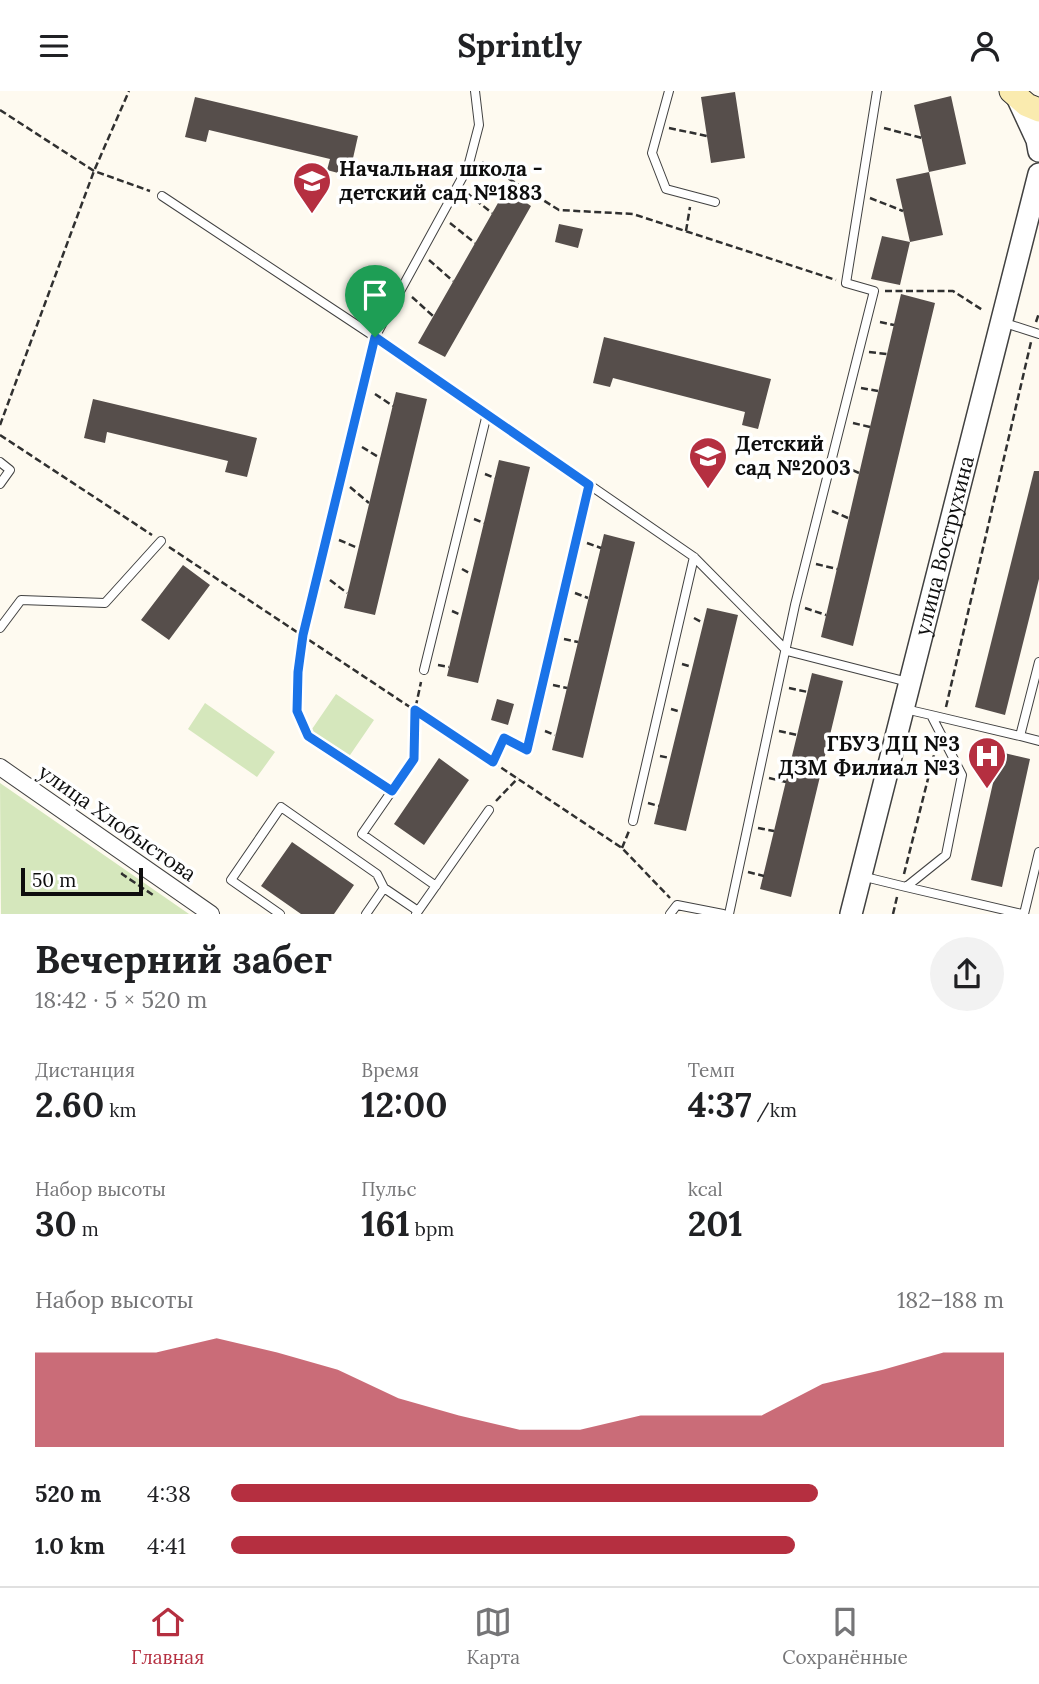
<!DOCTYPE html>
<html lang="ru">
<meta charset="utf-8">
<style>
:root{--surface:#fff;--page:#f2f2f2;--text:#202124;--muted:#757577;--line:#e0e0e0;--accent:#b52f40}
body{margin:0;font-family:Lora,serif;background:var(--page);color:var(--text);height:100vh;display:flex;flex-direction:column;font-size:26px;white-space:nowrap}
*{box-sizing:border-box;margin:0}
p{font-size:23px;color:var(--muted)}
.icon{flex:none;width:38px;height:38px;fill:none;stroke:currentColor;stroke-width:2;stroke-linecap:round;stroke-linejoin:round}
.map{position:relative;height:823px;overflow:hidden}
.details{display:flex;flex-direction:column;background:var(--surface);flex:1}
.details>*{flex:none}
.scale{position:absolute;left:21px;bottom:18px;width:122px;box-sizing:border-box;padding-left:7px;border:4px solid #0e0e0e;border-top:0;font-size:19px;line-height:24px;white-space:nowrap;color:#0e0e0e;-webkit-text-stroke:5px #fff;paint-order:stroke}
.pin{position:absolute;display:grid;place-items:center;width:60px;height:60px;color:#fff;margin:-72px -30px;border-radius:50% 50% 50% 0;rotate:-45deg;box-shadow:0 0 7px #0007}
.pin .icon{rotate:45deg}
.round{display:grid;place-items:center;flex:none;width:74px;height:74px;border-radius:37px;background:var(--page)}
.summary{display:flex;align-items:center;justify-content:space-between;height:119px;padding:0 35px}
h1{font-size:38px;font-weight:700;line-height:52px}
.stats{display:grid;grid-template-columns:repeat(3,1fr);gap:10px;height:119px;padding:7px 35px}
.stats div{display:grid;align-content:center}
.stats b{font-size:35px;font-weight:700}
.stats small{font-size:19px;font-weight:400}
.stats p{font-size:19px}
.chart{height:196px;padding:14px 35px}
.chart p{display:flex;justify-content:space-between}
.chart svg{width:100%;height:126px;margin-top:7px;fill:var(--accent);opacity:.7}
ul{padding:0 35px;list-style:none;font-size:23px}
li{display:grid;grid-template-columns:112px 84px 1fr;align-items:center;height:52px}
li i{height:18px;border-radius:9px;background:var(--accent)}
header{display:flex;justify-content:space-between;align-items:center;height:91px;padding:0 35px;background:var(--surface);font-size:32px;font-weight:700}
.dock{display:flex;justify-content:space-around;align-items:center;height:98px;border-top:2px solid var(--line);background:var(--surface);font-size:19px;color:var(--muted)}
.dock a{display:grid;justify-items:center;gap:4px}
.dock .on{color:var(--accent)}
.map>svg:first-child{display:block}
.green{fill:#d5e7bc}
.building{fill:#564e4b}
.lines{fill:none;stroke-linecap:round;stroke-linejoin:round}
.service-casing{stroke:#414141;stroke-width:10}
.minor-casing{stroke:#414141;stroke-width:18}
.tertiary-casing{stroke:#414141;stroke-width:24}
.secondary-casing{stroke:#303030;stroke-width:25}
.path{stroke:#303030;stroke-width:2.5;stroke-dasharray:7 3.5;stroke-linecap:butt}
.service{stroke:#fff;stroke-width:8}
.minor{stroke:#fff;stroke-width:16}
.tertiary{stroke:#fff;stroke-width:21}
.secondary{stroke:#faebaf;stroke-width:23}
.route-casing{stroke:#fff;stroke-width:14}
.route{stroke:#1a73e8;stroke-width:9}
.labels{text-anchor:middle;stroke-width:7;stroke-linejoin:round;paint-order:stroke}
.poi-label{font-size:21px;font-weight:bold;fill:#0e0e0e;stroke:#fff;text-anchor:start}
.street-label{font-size:21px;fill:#0e0e0e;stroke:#fff}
</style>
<header><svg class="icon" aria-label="menu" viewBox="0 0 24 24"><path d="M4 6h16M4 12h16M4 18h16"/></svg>Sprintly<svg class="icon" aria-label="person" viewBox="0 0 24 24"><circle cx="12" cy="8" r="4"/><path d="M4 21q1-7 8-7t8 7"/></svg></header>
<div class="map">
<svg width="1039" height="823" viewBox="0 0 1039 823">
<rect width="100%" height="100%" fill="#fefaf0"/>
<path class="green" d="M336 603 374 629 348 667 310 641Z
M205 612 275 661 257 686 188 638Z
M0 692 189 823H1Z"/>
<path class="building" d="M735 1 745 67 711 72 701 6Z
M951 5 966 73 929 81 914 14Z
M195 6 358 45 349 85 327 79 330 68 209 39 206 51 185 46Z
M929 81 943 144 910 151 896 88Z
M506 98 531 115 445 266 418 252Z
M559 133 583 138 578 157 555 151Z
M882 145 910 151 900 194 871 188Z
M901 203 935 212 853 555 821 546Z
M604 246 771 288 758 338 742 334 745 321 613 287 610 296 593 292Z
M396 301 427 308 375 524 344 517Z
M93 308 257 347 247 386 225 381 228 370 107 341 105 352 84 347Z
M499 369 530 376 478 592 447 585Z
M1034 380H1039V488L1005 624 975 616Z
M604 443 635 451 583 667 552 659Z
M183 474 210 494 169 549 141 529Z
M707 517 738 524 686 740 654 733Z
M812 582 843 590 791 806 760 798Z
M497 608 514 613 508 634 491 629Z
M1000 661 1030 668 1002 796 971 789Z
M439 667 469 689 424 754 394 733Z
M292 751 354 794 334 823H301L261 795Z"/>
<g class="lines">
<defs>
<path id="service" d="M669 0 652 62 666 98 715 111
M162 105 375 246 694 466 787 560 908 591
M1002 231 1039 243
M0 371 10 379 0 393
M315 496 375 246 468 76 479 34 475 0
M0 537 21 509 105 512 161 450
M424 579 487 323
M931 624 1020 645 1039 571
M1020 645 1039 650
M527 659 589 394
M414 668 362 743 436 795
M633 730 694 466
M861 785 906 796 946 764 962 684 931 624 905 618
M906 796 1022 823
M280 823 231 789 281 716 377 783 384 797 418 820
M366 823 384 797
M416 823 489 719
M670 823 677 814 723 823
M729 823 795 514 874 200 846 192 877 0
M1024 823 1039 761"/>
<path id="minor" d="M0 676 211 823"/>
<g id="tertiary">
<path d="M1017 6 1037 49 1039 60"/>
<path id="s1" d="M851 823 1039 83"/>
</g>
<path id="secondary" d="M1011 0 1027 14 1039 19"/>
</defs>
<use href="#service" class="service-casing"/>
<use href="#minor" class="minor-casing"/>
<use href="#tertiary" class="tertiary-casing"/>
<use href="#secondary" class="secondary-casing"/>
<path class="path" d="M0 19 94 80 150 100
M669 37 707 45
M884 37 922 47
M482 71 559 119 633 123 836 189
M467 102 492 122
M870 107 903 120
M450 132 475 152
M686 140 690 116
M429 169 453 190
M885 200H953L984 220
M412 206 433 225
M880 231 894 234
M1036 231 1039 222
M869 261 887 263
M861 297 878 300
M375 303 393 315
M853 332 870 336
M0 334 94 80 129 0
M0 344 152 444
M362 356 380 367
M843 375 859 382
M485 383 495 387
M350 396 369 412
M832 420 848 427
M474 428 484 432
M339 449 358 457
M587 452 601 457
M169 456 622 757 670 807
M816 473 837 478
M462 478 471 483
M330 489 347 502
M575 502 588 507
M312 507 303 544 298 581 297 620 308 645 383 695
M805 517 826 524
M452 520 461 524
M694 527 703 532
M564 548 578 551
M682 573 692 576
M438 574 449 576
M553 594 567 597
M789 597 808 601
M946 616 1031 251
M671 618 681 621
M545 640 555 644
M779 640 797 644
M415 658V619L421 591
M660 665 670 667
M493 671 504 647 515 653
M769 687 786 691
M496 710 518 687
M648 712 659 715
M758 737 774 740
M622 757 629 740
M748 781 764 785
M123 782 122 783 153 804
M904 783 935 660
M893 823 897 806"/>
<use href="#service" class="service"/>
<use href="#minor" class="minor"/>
<use href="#tertiary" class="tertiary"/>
<use href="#secondary" class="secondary"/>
</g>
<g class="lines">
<defs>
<path id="route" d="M375 246 589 394 527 659 504 647 493 671 415 619 414 668 392 700 308 645 297 620 298 581 303 544Z"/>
</defs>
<use href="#route" class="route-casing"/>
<use href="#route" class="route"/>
</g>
<defs>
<symbol id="school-pin" viewBox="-11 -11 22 30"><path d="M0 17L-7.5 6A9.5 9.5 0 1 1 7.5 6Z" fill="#b52f40" stroke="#fff"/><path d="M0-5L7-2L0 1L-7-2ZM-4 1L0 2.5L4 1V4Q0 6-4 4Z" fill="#fff"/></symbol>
<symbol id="hospital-pin" viewBox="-11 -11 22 30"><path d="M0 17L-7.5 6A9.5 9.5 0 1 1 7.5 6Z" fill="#b52f40" stroke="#fff"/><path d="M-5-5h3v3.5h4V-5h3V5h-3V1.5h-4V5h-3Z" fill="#fff"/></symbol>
</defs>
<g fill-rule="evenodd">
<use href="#school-pin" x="290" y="68" width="44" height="60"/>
<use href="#school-pin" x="686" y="343" width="44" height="60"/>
<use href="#hospital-pin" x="965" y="643" width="44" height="60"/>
</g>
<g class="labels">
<g class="poi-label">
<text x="339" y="85">Начальная школа -<tspan x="339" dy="24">детский сад №1883</tspan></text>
<text x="735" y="360">Детский<tspan x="735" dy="24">сад №2003</tspan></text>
<text x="960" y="660" text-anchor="end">ГБУЗ ДЦ №3<tspan x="960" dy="24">ДЗМ Филиал №3</tspan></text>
</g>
<g class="street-label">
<text dy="7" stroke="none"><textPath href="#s1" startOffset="380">улица Вострухина</textPath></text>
<text transform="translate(117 732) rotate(35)" y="7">улица Хлобыстова</text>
</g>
</g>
</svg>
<div class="scale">50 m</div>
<div class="pin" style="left:375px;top:246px;background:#1e9e55"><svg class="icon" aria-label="arrive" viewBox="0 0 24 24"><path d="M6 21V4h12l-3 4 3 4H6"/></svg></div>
</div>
<section class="details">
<div class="summary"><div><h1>Вечерний забег</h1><p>18:42 · 5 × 520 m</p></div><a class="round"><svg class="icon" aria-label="share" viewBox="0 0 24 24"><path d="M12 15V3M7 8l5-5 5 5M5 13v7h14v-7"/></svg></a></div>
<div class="stats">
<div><p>Дистанция</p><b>2.60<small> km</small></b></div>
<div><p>Время</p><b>12:00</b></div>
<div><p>Темп</p><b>4:37<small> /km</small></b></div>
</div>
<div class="stats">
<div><p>Набор высоты</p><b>30<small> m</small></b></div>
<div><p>Пульс</p><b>161<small> bpm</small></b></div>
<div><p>kcal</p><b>201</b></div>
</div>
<div class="chart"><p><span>Набор высоты</span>182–188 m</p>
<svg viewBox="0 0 160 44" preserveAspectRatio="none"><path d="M0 44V11L10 11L20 11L30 6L40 11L50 17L60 27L70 33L80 38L90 38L100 33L110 33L120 33L130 22L140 17L150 11L160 11V44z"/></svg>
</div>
<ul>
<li><b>520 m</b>4:38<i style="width:76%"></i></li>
<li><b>1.0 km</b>4:41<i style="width:73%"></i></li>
</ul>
</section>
<nav class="dock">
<a class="on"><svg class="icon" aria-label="home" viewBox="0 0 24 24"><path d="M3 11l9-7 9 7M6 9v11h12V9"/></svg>Главная</a>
<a><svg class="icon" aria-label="map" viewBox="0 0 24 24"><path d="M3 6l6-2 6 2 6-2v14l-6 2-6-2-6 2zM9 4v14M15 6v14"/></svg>Карта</a>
<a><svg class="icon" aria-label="saved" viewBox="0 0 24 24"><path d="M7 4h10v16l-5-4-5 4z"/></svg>Сохранённые</a>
</nav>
